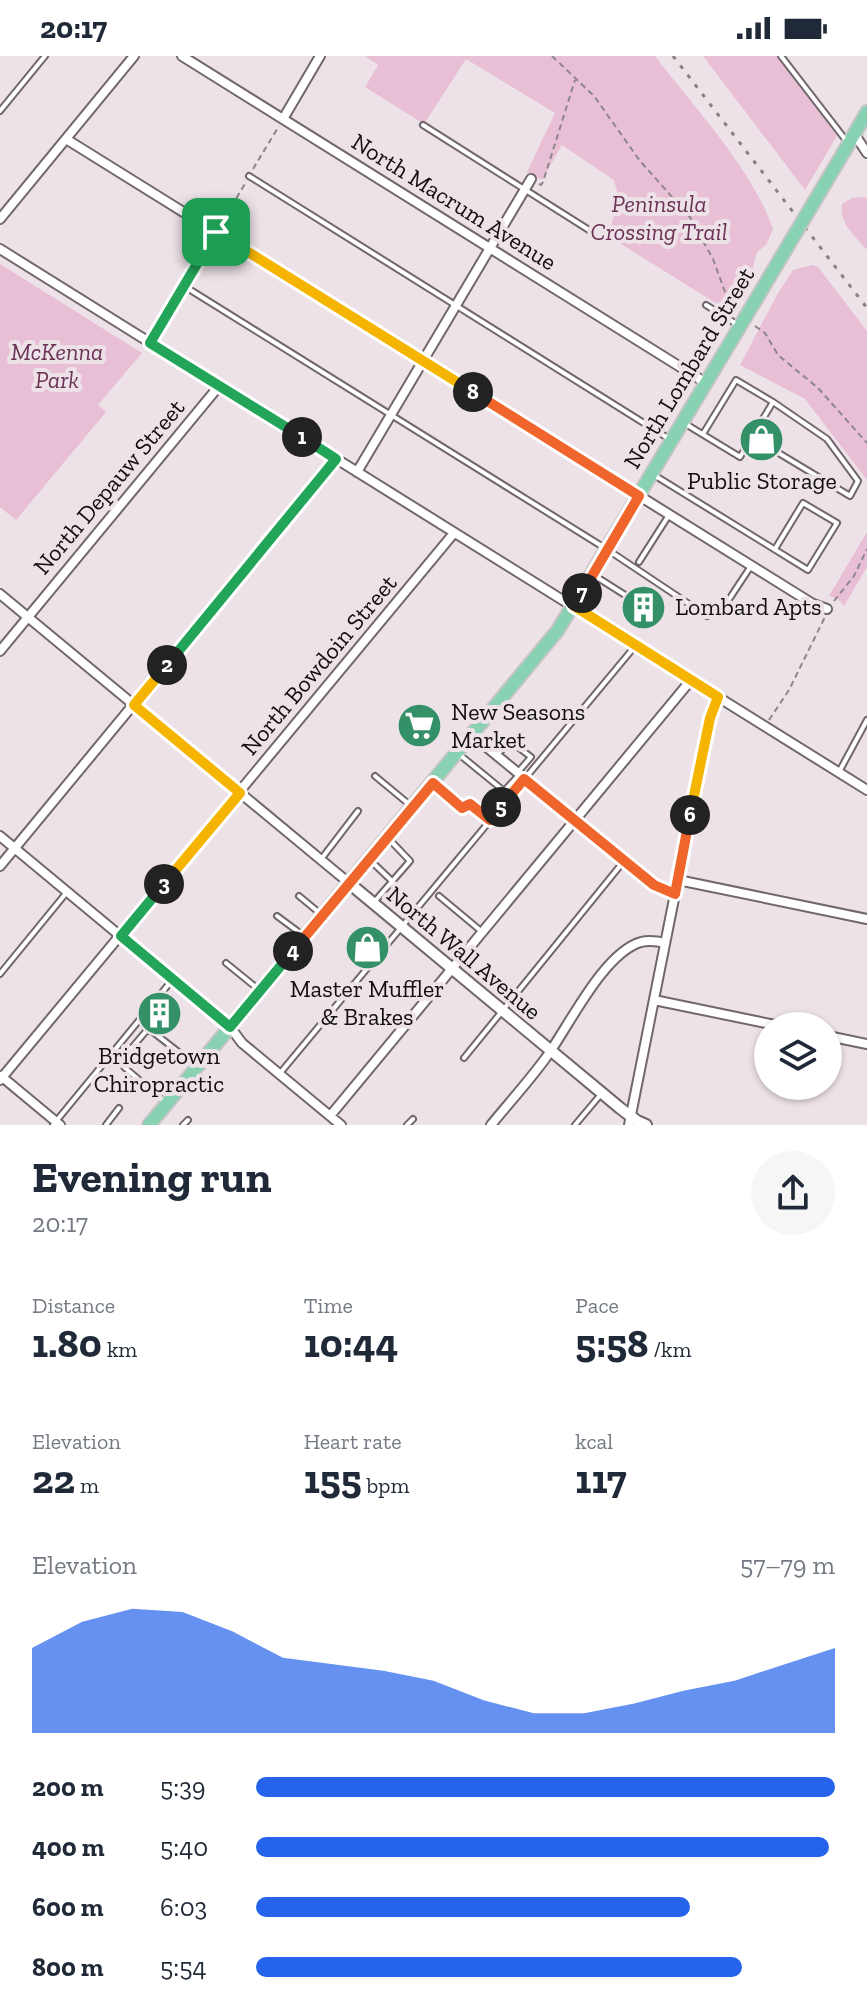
<!DOCTYPE html>
<meta charset="utf-8">
<style>
:root{--surface:#fff;--page:#f6f6f7;--text:#1f2937;--muted:#747a83;--accent:#2563eb}
body{margin:0;font-family:"Zilla Slab",serif;background:var(--page);color:var(--text);height:100vh;display:flex;flex-direction:column;font-size:30px;white-space:nowrap}
*{box-sizing:border-box;margin:0}
p{font-size:26px;color:var(--muted)}
.icon{flex:none;width:44px;height:44px;fill:none;stroke:currentColor;stroke-width:2;stroke-linecap:round;stroke-linejoin:round}
.map{position:relative;height:1069px;overflow:hidden}
.side{display:flex;flex-direction:column;background:var(--surface);flex:1}
.side>*{flex:none}
.buttons{position:absolute;left:754px;top:956px;display:grid;gap:16px}
.buttons a{display:grid;place-items:center;width:88px;height:88px;border-radius:50%;background:var(--surface);box-shadow:0 2px 6px #0004;font-size:40px}
.pin{position:absolute;display:grid;place-items:center;width:68px;height:68px;color:#fff;margin:-34px;border-radius:16px;box-shadow:0 4px 12px #0006}
.km{position:absolute;width:40px;height:40px;margin:-20px;border-radius:50%;background:#222;color:#fff;font-size:22px;line-height:40px;text-align:center}
.round{display:grid;place-items:center;flex:none;width:84px;height:84px;border-radius:42px;background:var(--page)}
.headline{display:flex;align-items:center;justify-content:space-between;height:136px;padding:0 32px}
h1{font-size:44px;font-weight:700;line-height:60px}
.stats{display:grid;grid-template-columns:repeat(3,1fr);gap:12px;height:136px;padding:8px 32px}
.stats div{display:grid;align-content:center}
.stats b{font-size:40px;font-weight:700}
.stats small{font-size:22px;font-weight:400}
.stats p{font-size:22px}
.chart{height:224px;padding:16px 32px}
.chart p{display:flex;justify-content:space-between}
.chart svg{width:100%;height:144px;margin-top:8px;fill:var(--accent);opacity:.7}
ul{padding:0 32px;list-style:none;font-size:26px}
li{display:grid;grid-template-columns:128px 96px 1fr;align-items:center;height:60px}
li i{height:20px;border-radius:10px;background:var(--accent)}
.status{display:flex;justify-content:space-between;align-items:center;height:56px;padding:0 40px;background:var(--surface);direction:ltr}
.status svg{height:22px;fill:currentColor}
.map>svg:first-child{display:block}
.green{fill:#e9bfd6}
.lines{fill:none;stroke-linecap:round;stroke-linejoin:round}
.service-casing{stroke:#71676c;stroke-width:8}
.minor-casing{stroke:#71676c;stroke-width:12}
.tertiary-casing{stroke:#71676c;stroke-width:14}
.primary-casing{stroke:#c6c5c6;stroke-width:16}
.path{stroke:#8e868a;stroke-width:2;stroke-dasharray:6 4;stroke-linecap:butt}
.service{stroke:#fff;stroke-width:4}
.minor{stroke:#fff;stroke-width:8}
.tertiary{stroke:#fff;stroke-width:10}
.primary{stroke:#88d1b2;stroke-width:12}
.rail{stroke:#888185;stroke-width:3;stroke-dasharray:4 8;stroke-linecap:butt}
.primary-bridge-casing{stroke:#c6c5c6;stroke-width:16;stroke-linecap:butt}
.primary-bridge{stroke:#88d1b2;stroke-width:12}
.split-1-casing{stroke:#fff;stroke-width:16}
.split-2-casing{stroke:#fff;stroke-width:16}
.split-3-casing{stroke:#fff;stroke-width:16}
.split-4-casing{stroke:#fff;stroke-width:16}
.split-5-casing{stroke:#fff;stroke-width:16}
.split-6-casing{stroke:#fff;stroke-width:16}
.split-7-casing{stroke:#fff;stroke-width:16}
.split-8-casing{stroke:#fff;stroke-width:16}
.split-9-casing{stroke:#fff;stroke-width:16}
.split-1{stroke:#22a559;stroke-width:10}
.split-2{stroke:#22a559;stroke-width:10}
.split-3{stroke:#f5b400;stroke-width:10}
.split-4{stroke:#22a559;stroke-width:10}
.split-5{stroke:#f0652b;stroke-width:10}
.split-6{stroke:#f0652b;stroke-width:10}
.split-7{stroke:#f5b400;stroke-width:10}
.split-8{stroke:#f0652b;stroke-width:10}
.split-9{stroke:#f5b400;stroke-width:10}
.labels{text-anchor:middle;stroke-width:8;stroke-linejoin:round;paint-order:stroke}
.street-label{font-size:24px;fill:#120f11;stroke:#ede2e8}
.park-label{font-size:24px;font-style:italic;fill:#6b3255;stroke:#ede2e8}
.poi-label{font-size:24px;fill:#120f11;stroke:#ede2e8}
</style>
<div class="status"><b>20:17</b><svg viewBox="0 0 49 12"><path d="M0 12V9h3v3zM5 12V6h3v6zM10 12V3h3v9zM15 12V0h3v12zM26 1h20v11H26zM47 4h2v5h-2z"/></svg></div>
<div class="map">
<svg width="867" height="1069" viewBox="0 0 867 1069">
<rect width="100%" height="100%" fill="#ede2e8"/>
<path class="green" d="M365 0H655C694 51 753 114 773 173L766 189 757 196 749 226 730 256 608 180 619 143 614 124 562 89 542 124 527 116 555 57 466 3 424 68 365 31 378 9Z
M703 0H776L837 80 805 134Z
M863 141 867 142V194C855 180 839 168 842 148L852 142Z
M0 208 142 297 98 349 106 356 16 464 0 451Z
M812 209 818 211 867 275V424L805 343 740 309 778 237 793 214Z
M867 476V511L844 550 838 543 829 540Z"/>
<g class="lines">
<defs>
<path id="service" d="M781 0 848 87
M0 55 45 0
M423 69 589 174
M249 120 671 384
M184 230 608 494 707 560
M706 249 738 269
M684 367 740 401 752 381 850 440 858 425 827 383 773 346
M703 378 736 324 773 346 752 381
M654 419 808 514 837 467 803 447 775 493
M639 506 669 459
M595 520 633 544
M722 554 751 510
M460 699 504 735 519 719
M497 699 510 685 531 701 519 715
M839 716 867 664
M375 720 410 749
M435 729 462 752 470 748 490 764
M322 802 358 755
M371 805 393 826
M299 840 322 859
M439 840 481 875
M375 845 410 805 389 783
M277 860 304 880
M226 907 258 933
M0 918 67 836
M464 1002 624 805
M281 1016 636 589
M165 1046 124 1011V1001L147 974 153 976 195 1009
M53 1069 173 923
M106 1069 119 1052
M183 1069 188 1064
M407 1069 413 1063
M575 1069 602 1037"/>
<path id="minor" d="M182 0 706 327
M283 63 320 0
M855 79 867 97
M66 83 813 548 827 553
M0 163 134 0
M0 193 867 734
M150 287 216 176
M357 416 531 123
M0 538 349 827
M0 595 219 330
M472 679 654 829 675 838
M0 780 230 971 242 987 341 1069
M0 810 336 403
M678 824 867 863
M654 944 780 970
M828 980 867 988
M1 1020 60 1069
M0 1024 454 477
M330 1060 691 624
M491 1069C509 1047 528 1026 545 1003 568 972 603 897 641 886 649 884 657 885 665 887
M629 1069 710 662 718 641"/>
<path id="tertiary" d="M349 827 620 1052 637 1065 646 1069"/>
<path id="primary" d="M845 94 867 56
M149 1069 558 574 761 235"/>
</defs>
<use href="#service" class="service-casing"/>
<use href="#minor" class="minor-casing"/>
<use href="#tertiary" class="tertiary-casing"/>
<use href="#primary" class="primary-casing"/>
<path class="path" d="M552 0 594 40 640 105 690 161 713 203 725 236 739 249
M253 113 279 70
M539 128 541 129 543 126 575 24
M221 168 246 126
M755 270 765 277 778 299 818 332 867 387
M834 545 854 520 867 493
M769 664 789 634 825 561"/>
<use href="#service" class="service"/>
<use href="#minor" class="minor"/>
<use href="#tertiary" class="tertiary"/>
<use href="#primary" class="primary"/>
<path class="rail" d="M673 0 867 252"/>
<defs>
<path id="primary-bridge" d="M761 235 845 94"/>
</defs>
<use href="#primary-bridge" class="primary-bridge-casing"/>
<use href="#primary-bridge" class="primary-bridge"/>
</g>
<g class="lines">
<defs>
<path id="split-1" d="M216 176 150 287 302 381"/>
<path id="split-2" d="M167 609 336 403 302 381"/>
<path id="split-3" d="M164 828 240 737 134 649 167 609"/>
<path id="split-4" d="M164 828 121 880 230 971 293 895"/>
<path id="split-5" d="M293 895 433 727 462 752 470 748 490 764 501 751"/>
<path id="split-6" d="M501 751 524 723 654 829 675 838 690 759"/>
<path id="split-7" d="M582 537 574 550 718 641 710 662 690 759"/>
<path id="split-8" d="M473 336 639 440 582 537"/>
<path id="split-9" d="M216 176 473 336"/>
</defs>
<use href="#split-1" class="split-1-casing"/>
<use href="#split-2" class="split-2-casing"/>
<use href="#split-3" class="split-3-casing"/>
<use href="#split-4" class="split-4-casing"/>
<use href="#split-5" class="split-5-casing"/>
<use href="#split-6" class="split-6-casing"/>
<use href="#split-7" class="split-7-casing"/>
<use href="#split-8" class="split-8-casing"/>
<use href="#split-9" class="split-9-casing"/>
<use href="#split-1" class="split-1"/>
<use href="#split-2" class="split-2"/>
<use href="#split-3" class="split-3"/>
<use href="#split-4" class="split-4"/>
<use href="#split-5" class="split-5"/>
<use href="#split-6" class="split-6"/>
<use href="#split-7" class="split-7"/>
<use href="#split-8" class="split-8"/>
<use href="#split-9" class="split-9"/>
</g>
<defs>
<symbol id="shop-disc" viewBox="-11 -11 22 22"><circle r="9.5" fill="#349067" stroke="#ede2e8"/><path d="M-5-2.5h2.3a2.7 3.5 0 0 1 5.4 0H5L5.5 6h-11ZM-1.5-2.5h3a1.5 2.3 0 0 0-3 0Z" fill="#fff"/></symbol>
<symbol id="building-disc" viewBox="-11 -11 22 22"><circle r="9.5" fill="#349067" stroke="#ede2e8"/><path d="M-4-6H4V6H1V3H-1V6H-4ZM-2.5-4.3h1.7v1.8h-1.7ZM.8-4.3h1.7v1.8H.8ZM-2.5-1h1.7V.8h-1.7ZM.8-1h1.7V.8H.8Z" fill="#fff"/></symbol>
<symbol id="supermarket-disc" viewBox="-11 -11 22 22"><circle r="9.5" fill="#349067" stroke="#ede2e8"/><path d="M-6-5.5h2.5l.6 2H6L4.5 2H-2.5L-4.4-4H-6ZM-1.5 3.2a1.3 1.3 0 1 0 .1 0ZM3 3.2a1.3 1.3 0 1 0 .1 0Z" fill="#fff"/></symbol>
</defs>
<g fill-rule="evenodd">
<use href="#shop-disc" x="736" y="358" width="51" height="51"/>
<use href="#building-disc" x="618" y="526" width="51" height="51"/>
<use href="#supermarket-disc" x="394" y="644" width="51" height="51"/>
<use href="#shop-disc" x="342" y="866" width="51" height="51"/>
<use href="#building-disc" x="134" y="932" width="51" height="51"/>
</g>
<g class="labels">
<g class="street-label">
<text transform="translate(454 146) rotate(32)" y="8">North Macrum Avenue</text>
<text transform="translate(689 312) rotate(-59)" y="8">North Lombard Street</text>
<text transform="translate(109 431) rotate(-50)" y="8">North Depauw Street</text>
<text transform="translate(319 609) rotate(-50)" y="8">North Bowdoin Street</text>
<text transform="translate(464 897) rotate(40)" y="8">North Wall Avenue</text>
</g>
<g class="park-label">
<text x="659" y="156">Peninsula<tspan x="659" dy="28">Crossing Trail</tspan></text>
<text x="57" y="304">McKenna<tspan x="57" dy="28">Park</tspan></text>
</g>
<g class="poi-label">
<text x="762" y="433">Public Storage</text>
<text x="675" y="559" text-anchor="start">Lombard Apts</text>
<text x="451" y="664" text-anchor="start">New Seasons<tspan x="451" dy="28">Market</tspan></text>
<text x="367" y="941">Master Muffler<tspan x="367" dy="28">&amp; Brakes</tspan></text>
<text x="159" y="1008">Bridgetown<tspan x="159" dy="28">Chiropractic</tspan></text>
</g>
</g>
</svg>
<div class="buttons">
<a><svg class="icon" aria-label="layers" viewBox="0 0 24 24"><path d="M12 4l9 5-9 5-9-5zM3 14l9 5 9-5"/></svg></a>
</div>
<div class="pin" style="left:216px;top:176px;background:#1e9e55"><svg class="icon" aria-label="arrive" viewBox="0 0 24 24"><path d="M6 21V4h12l-3 4 3 4H6"/></svg></div>
<b class="km" style="left:302px;top:381px">1</b>
<b class="km" style="left:167px;top:609px">2</b>
<b class="km" style="left:164px;top:828px">3</b>
<b class="km" style="left:293px;top:895px">4</b>
<b class="km" style="left:501px;top:751px">5</b>
<b class="km" style="left:690px;top:759px">6</b>
<b class="km" style="left:582px;top:537px">7</b>
<b class="km" style="left:473px;top:336px">8</b>
</div>
<section class="side">
<div class="headline"><div><h1>Evening run</h1><p>20:17</p></div><a class="round"><svg class="icon" aria-label="share" viewBox="0 0 24 24"><path d="M12 15V3M7 8l5-5 5 5M5 13v7h14v-7"/></svg></a></div>
<div class="stats">
<div><p>Distance</p><b>1.80<small> km</small></b></div>
<div><p>Time</p><b>10:44</b></div>
<div><p>Pace</p><b>5:58<small> /km</small></b></div>
</div>
<div class="stats">
<div><p>Elevation</p><b>22<small> m</small></b></div>
<div><p>Heart rate</p><b>155<small> bpm</small></b></div>
<div><p>kcal</p><b>117</b></div>
</div>
<div class="chart"><p><span>Elevation</span>57–79 m</p>
<svg viewBox="0 0 160 44" preserveAspectRatio="none"><path d="M0 44V18L10 10L20 6L30 7L40 13L50 21L60 23L70 25L80 28L90 34L100 38L110 38L120 35L130 31L140 28L150 23L160 18V44z"/></svg>
</div>
<ul>
<li><b>200 m</b>5:39<i style="width:100%"></i></li>
<li><b>400 m</b>5:40<i style="width:99%"></i></li>
<li><b>600 m</b>6:03<i style="width:75%"></i></li>
<li><b>800 m</b>5:54<i style="width:84%"></i></li>
</ul>
</section>
